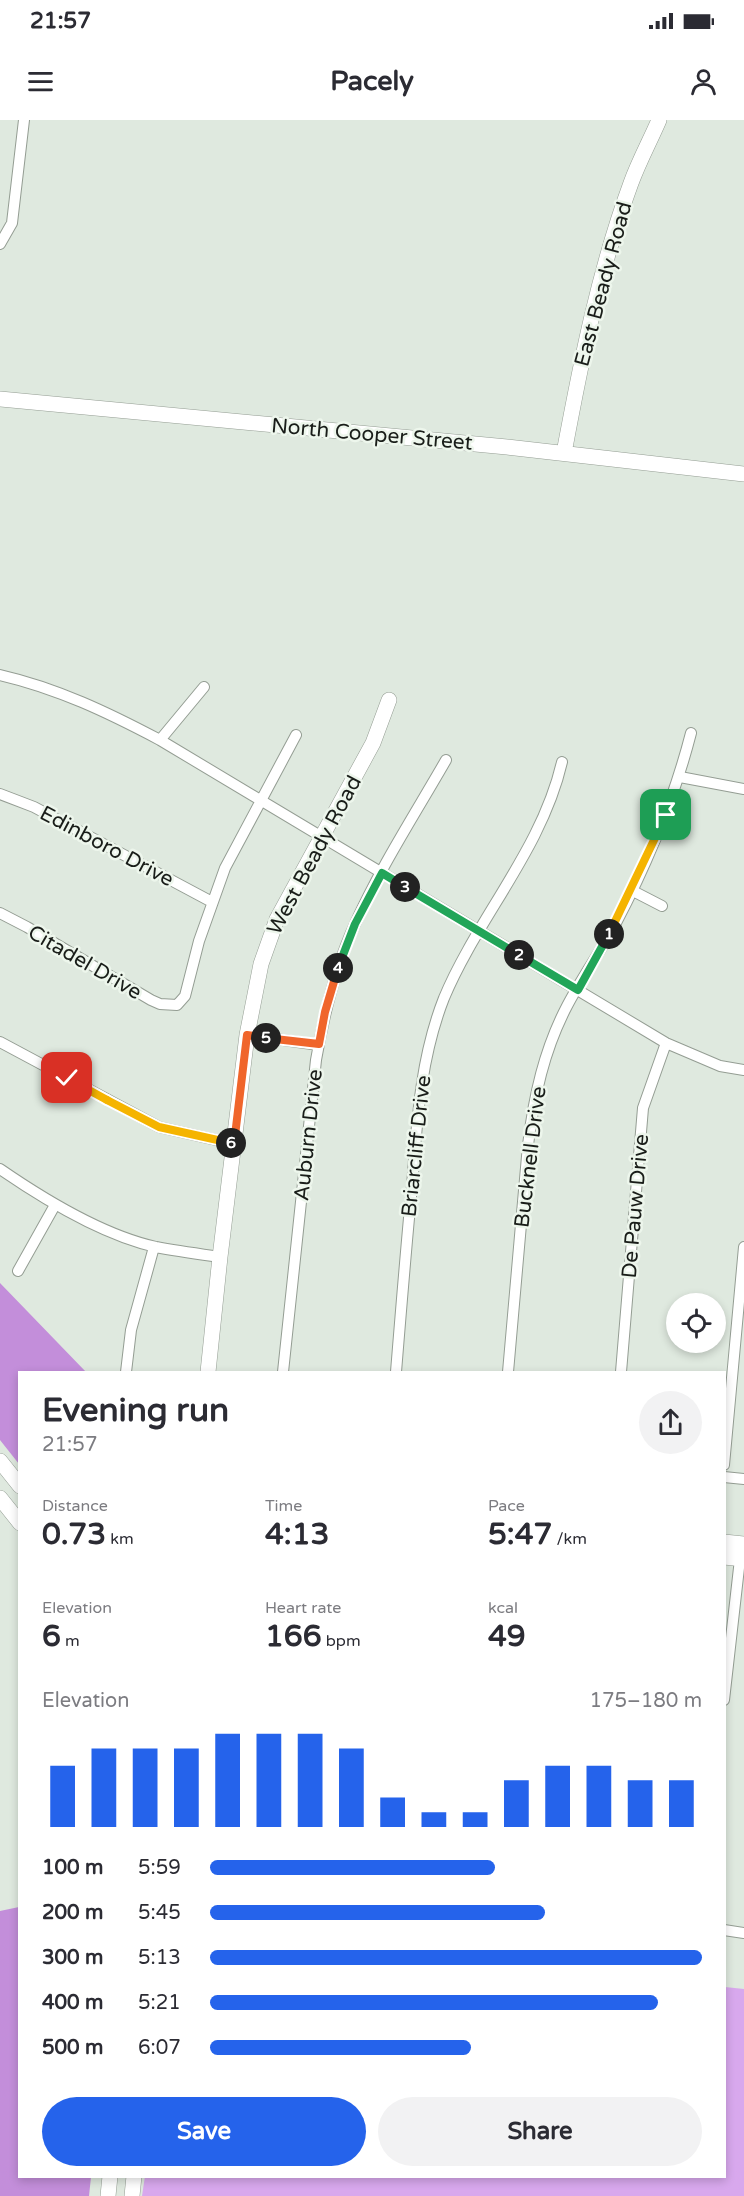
<!DOCTYPE html>
<meta charset="utf-8">
<style>
:root{--surface:#fff;--page:#f2f2f3;--text:#2b2b33;--muted:#7c7c81;--accent:#2563eb}
body{margin:0;font-family:"Varela Round",sans-serif;background:var(--page);color:var(--text);height:100vh;display:flex;flex-direction:column;font-size:22px;white-space:nowrap}
*{box-sizing:border-box;margin:0}
p{font-size:20px;color:var(--muted)}
.icon{flex:none;width:33px;height:33px;fill:none;stroke:currentColor;stroke-width:2;stroke-linecap:round;stroke-linejoin:round}
.map{position:relative;flex:1;overflow:hidden}
.drawer{position:absolute;left:18px;top:1251px;width:708px;height:807px;display:flex;flex-direction:column;background:var(--surface);border-radius:0px;box-shadow:0 3px 9px #0003}
.drawer>*{flex:none}
.fabs{position:absolute;left:666px;top:1173px;display:grid;gap:12px}
.fabs a{display:grid;place-items:center;width:60px;height:60px;border-radius:50%;background:var(--surface);box-shadow:0 3px 9px #0003;font-size:30px}
.pin{position:absolute;display:grid;place-items:center;width:51px;height:51px;color:#fff;margin:-26px;border-radius:12px;box-shadow:0 3px 9px #0006}
.km{position:absolute;width:30px;height:30px;margin:-15px;border-radius:50%;background:#222;color:#fff;font-size:16px;line-height:30px;text-align:center}
.round{display:grid;place-items:center;flex:none;width:63px;height:63px;border-radius:32px;background:var(--page)}
.overview{display:flex;align-items:center;justify-content:space-between;height:102px;padding:0 24px}
h1{font-size:33px;font-weight:700;line-height:45px}
.figures{display:grid;grid-template-columns:repeat(3,1fr);gap:9px;height:102px;padding:6px 24px}
.figures div{display:grid;align-content:center}
.figures b{font-size:30px;font-weight:700}
.figures small{font-size:16px;font-weight:400}
.figures p{font-size:16px}
.chart{height:168px;padding:12px 24px}
.chart p{display:flex;justify-content:space-between}
.chart svg{width:100%;height:108px;margin-top:6px;stroke:var(--accent);stroke-width:6}
.button{display:flex;gap:12px;margin-top:auto;padding:12px 24px}
.button a{flex:1;height:69px;border-radius:36px;background:var(--accent);color:#fff;font-size:24px;font-weight:700;line-height:69px;text-align:center}
.button a+a{background:var(--page);color:var(--text)}
ul{padding:0 24px;list-style:none;font-size:20px}
li{display:grid;grid-template-columns:96px 72px 1fr;align-items:center;height:45px}
li i{height:15px;border-radius:8px;background:var(--accent)}
.status{display:flex;justify-content:space-between;align-items:center;height:42px;padding:0 30px;background:var(--surface);direction:ltr}
.status svg{height:16px;fill:currentColor}
header{display:flex;justify-content:space-between;align-items:center;height:78px;padding:0 24px;background:var(--surface);font-size:27px;font-weight:700}
.map>svg:first-child{display:block}
.green{fill:#d8a8ed}
.forest{fill:#c38eda}
.lines{fill:none;stroke-linecap:round;stroke-linejoin:round}
.street-casing{stroke:#949d93;stroke-width:12}
.secondary-casing{stroke:#949d93;stroke-width:16}
.street{stroke:#fff;stroke-width:10}
.secondary{stroke:#fff;stroke-width:15}
.split-1-casing{stroke:#fff;stroke-width:12}
.split-2-casing{stroke:#fff;stroke-width:12}
.split-3-casing{stroke:#fff;stroke-width:12}
.split-4-casing{stroke:#fff;stroke-width:12}
.split-5-casing{stroke:#fff;stroke-width:12}
.split-6-casing{stroke:#fff;stroke-width:12}
.split-7-casing{stroke:#fff;stroke-width:12}
.split-8-casing{stroke:#fff;stroke-width:12}
.split-1{stroke:#f5b400;stroke-width:8}
.split-2{stroke:#22a559;stroke-width:8}
.split-3{stroke:#22a559;stroke-width:8}
.split-4{stroke:#22a559;stroke-width:8}
.split-5{stroke:#f0652b;stroke-width:8}
.split-6{stroke:#f0652b;stroke-width:8}
.split-7{stroke:#f5b400;stroke-width:8}
.split-8{stroke:#f5b400;stroke-width:8}
.labels{text-anchor:middle;stroke-width:5;stroke-linejoin:round;paint-order:stroke}
.street-label{font-size:21px;fill:#191d19;stroke:#edf6ec}
</style>
<div class="status"><b>21:57</b><svg viewBox="0 0 49 12"><path d="M0 12V9h3v3zM5 12V6h3v6zM10 12V3h3v9zM15 12V0h3v12zM26 1h20v11H26zM47 4h2v5h-2z"/></svg></div>
<header><svg class="icon" aria-label="menu" viewBox="0 0 24 24"><path d="M4 6h16M4 12h16M4 18h16"/></svg>Pacely<svg class="icon" aria-label="person" viewBox="0 0 24 24"><circle cx="12" cy="8" r="4"/><path d="M4 21q1-7 8-7t8 7"/></svg></header>
<div class="map">
<svg width="744" height="2076" viewBox="0 0 744 2076">
<rect width="100%" height="100%" fill="#dfe9df"/>
<path class="green" d="M725 1867 744 1869V2076H142L145 2056H724Z"/>
<path class="forest" d="M0 1163 86 1252H20L19 1344 0 1320Z
M19 1787 20 2056 91 2057 89 2076H0V1791Z"/>
<g class="lines">
<defs>
<path id="street" d="M0 124 12 103 24 0
M0 555C57 568 109 593 160 620L666 923 720 946 744 950
M160 620 204 567
M680 657 744 669
M0 674 34 687 212 782
M631 770 662 786
M0 793 27 807 151 880 160 884 177 885 185 876 199 821 225 748 296 615
M247 915 319 925
M0 922 159 1007 234 1024
M0 1049C45 1080 102 1115 156 1127 177 1131 199 1134 220 1137
M18 1151 55 1085
M126 1252 131 1210 154 1127
M283 1252 316 940C324 894 335 848 355 804 380 748 415 694 446 640
M396 1252C401 1190 406 1128 412 1066 417 1002 420 939 444 878 478 797 542 729 562 642
M508 1252 528 1025C534 976 544 930 567 886 582 857 601 831 616 803 648 742 674 679 691 613
M621 1252 643 988 666 923
M724 1345 744 1127
M724 1357 744 1359
M724 1580 740 1439
M724 1810 744 1813"/>
<path id="secondary" d="M0 279 507 327 744 354
M564 333C581 242 599 150 631 63 639 41 650 21 659 0
M208 1252 220 1137 247 915 261 844 277 799 373 623 389 580
M0 1341 20 1366
M0 1378 20 1403
M724 1422 744 1424
M724 1437 744 1439
M108 2076 110 2056
M132 2076 134 2056"/>
</defs>
<use href="#street" class="street-casing"/>
<use href="#secondary" class="secondary-casing"/>
<use href="#street" class="street"/>
<use href="#secondary" class="secondary"/>
</g>
<g class="lines">
<defs>
<path id="split-1" d="M609 814 666 695"/>
<path id="split-2" d="M519 835 578 870 609 814"/>
<path id="split-3" d="M405 767 519 835"/>
<path id="split-4" d="M338 848 355 804 382 753 405 767"/>
<path id="split-5" d="M266 918 319 924 325 892 338 848"/>
<path id="split-6" d="M231 1023 234 1024 247 915 266 918"/>
<path id="split-7" d="M107 980 159 1007 231 1023"/>
<path id="split-8" d="M67 958 107 980"/>
</defs>
<use href="#split-1" class="split-1-casing"/>
<use href="#split-2" class="split-2-casing"/>
<use href="#split-3" class="split-3-casing"/>
<use href="#split-4" class="split-4-casing"/>
<use href="#split-5" class="split-5-casing"/>
<use href="#split-6" class="split-6-casing"/>
<use href="#split-7" class="split-7-casing"/>
<use href="#split-8" class="split-8-casing"/>
<use href="#split-1" class="split-1"/>
<use href="#split-2" class="split-2"/>
<use href="#split-3" class="split-3"/>
<use href="#split-4" class="split-4"/>
<use href="#split-5" class="split-5"/>
<use href="#split-6" class="split-6"/>
<use href="#split-7" class="split-7"/>
<use href="#split-8" class="split-8"/>
</g>
<g class="labels">
<g class="street-label">
<text transform="translate(603 164) rotate(-75)" y="7">East Beady Road</text>
<text transform="translate(372 314) rotate(5)" y="7">North Cooper Street</text>
<text transform="translate(107 726) rotate(28)" y="7">Edinboro Drive</text>
<text transform="translate(314 735) rotate(-62)" y="7">West Beady Road</text>
<text transform="translate(85 842) rotate(30)" y="7">Citadel Drive</text>
<text transform="translate(308 1015) rotate(-84)" y="7">Auburn Drive</text>
<text transform="translate(416 1026) rotate(-84)" y="7">Briarcliff Drive</text>
<text transform="translate(530 1037) rotate(-83)" y="7">Bucknell Drive</text>
<text transform="translate(635 1086) rotate(-85)" y="7">De Pauw Drive</text>
</g>
</g>
</svg>
<div class="fabs">
<a><svg class="icon" aria-label="locate" viewBox="0 0 24 24"><circle cx="12" cy="12" r="6"/><path d="M12 2v4M12 18v4M2 12h4M18 12h4"/></svg></a>
</div>
<div class="pin" style="left:666px;top:695px;background:#1e9e55"><svg class="icon" aria-label="arrive" viewBox="0 0 24 24"><path d="M6 21V4h12l-3 4 3 4H6"/></svg></div>
<div class="pin" style="left:67px;top:958px;background:#d93025"><svg class="icon" aria-label="check" viewBox="0 0 24 24"><path d="M5 12l5 5 9-10"/></svg></div>
<b class="km" style="left:609px;top:814px">1</b>
<b class="km" style="left:519px;top:835px">2</b>
<b class="km" style="left:405px;top:767px">3</b>
<b class="km" style="left:338px;top:848px">4</b>
<b class="km" style="left:266px;top:918px">5</b>
<b class="km" style="left:231px;top:1023px">6</b>
<section class="drawer">
<div class="overview"><div><h1>Evening run</h1><p>21:57</p></div><a class="round"><svg class="icon" aria-label="share" viewBox="0 0 24 24"><path d="M12 15V3M7 8l5-5 5 5M5 13v7h14v-7"/></svg></a></div>
<div class="figures">
<div><p>Distance</p><b>0.73<small> km</small></b></div>
<div><p>Time</p><b>4:13</b></div>
<div><p>Pace</p><b>5:47<small> /km</small></b></div>
</div>
<div class="figures">
<div><p>Elevation</p><b>6<small> m</small></b></div>
<div><p>Heart rate</p><b>166<small> bpm</small></b></div>
<div><p>kcal</p><b>49</b></div>
</div>
<div class="chart"><p><span>Elevation</span>175–180 m</p>
<svg viewBox="0 0 160 44" preserveAspectRatio="none"><path d="M5 44V19M15 44V12M25 44V12M35 44V12M45 44V6M55 44V6M65 44V6M75 44V12M85 44V32M95 44V38M105 44V38M115 44V25M125 44V19M135 44V19M145 44V25M155 44V25"/></svg>
</div>
<ul>
<li><b>100 m</b>5:59<i style="width:58%"></i></li>
<li><b>200 m</b>5:45<i style="width:68%"></i></li>
<li><b>300 m</b>5:13<i style="width:100%"></i></li>
<li><b>400 m</b>5:21<i style="width:91%"></i></li>
<li><b>500 m</b>6:07<i style="width:53%"></i></li>
</ul>
<div class="button"><a>Save</a><a>Share</a></div>
</section>
</div>
